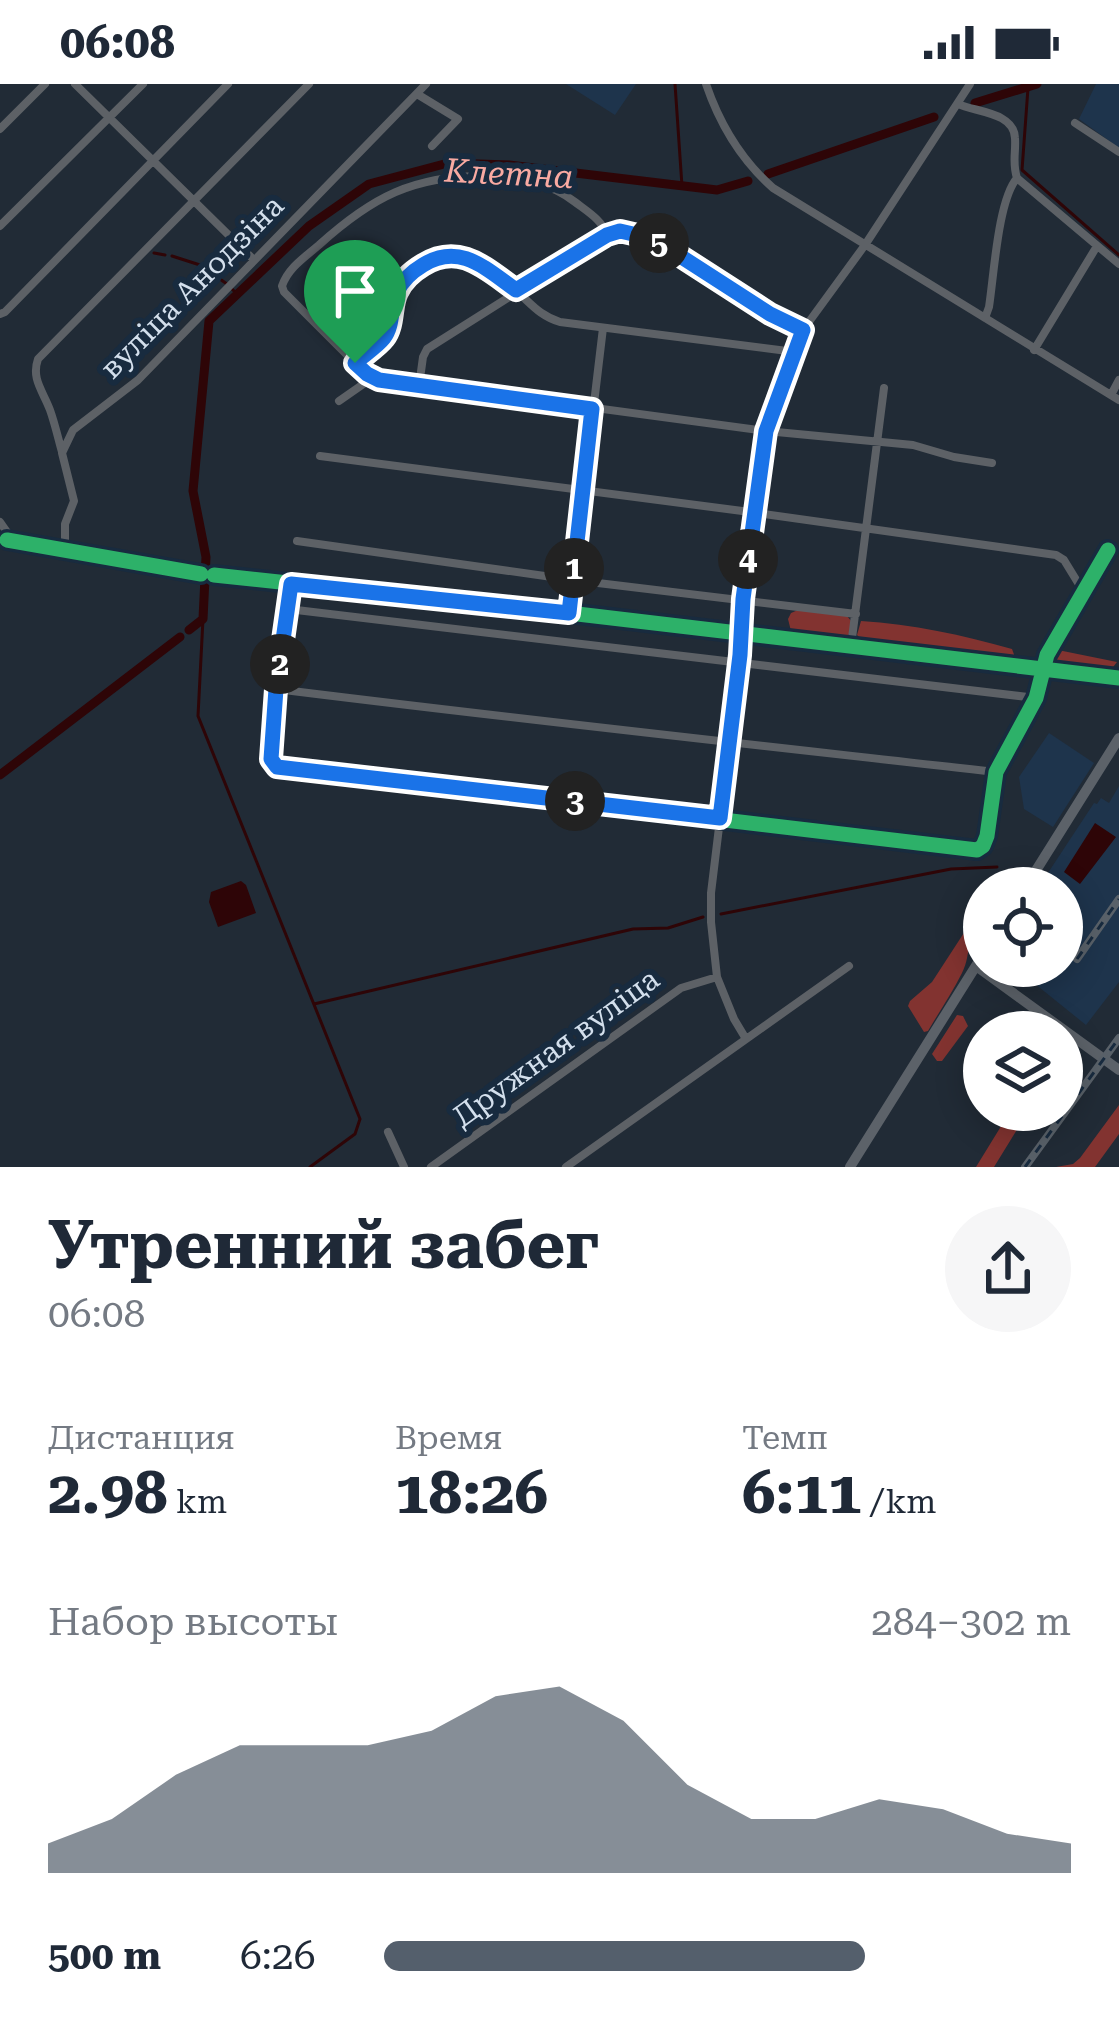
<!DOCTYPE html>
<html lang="ru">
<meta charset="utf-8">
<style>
:root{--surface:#fff;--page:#f6f6f7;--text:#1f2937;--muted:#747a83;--accent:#545f6c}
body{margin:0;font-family:"Roboto Serif",serif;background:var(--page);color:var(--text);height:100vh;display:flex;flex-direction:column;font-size:45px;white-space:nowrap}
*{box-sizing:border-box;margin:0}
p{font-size:39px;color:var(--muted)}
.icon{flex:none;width:66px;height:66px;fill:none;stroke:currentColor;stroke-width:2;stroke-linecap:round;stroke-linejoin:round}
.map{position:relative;height:1083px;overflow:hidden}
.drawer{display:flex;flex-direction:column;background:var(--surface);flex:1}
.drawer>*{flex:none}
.tools{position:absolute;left:963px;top:783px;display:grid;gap:24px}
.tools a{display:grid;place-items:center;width:120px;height:120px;border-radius:50%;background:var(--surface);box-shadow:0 6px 30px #0003;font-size:60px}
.pin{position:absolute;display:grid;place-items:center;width:102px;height:102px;color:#fff;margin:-123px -51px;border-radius:50% 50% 50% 0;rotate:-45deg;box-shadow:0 0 12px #0007}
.pin .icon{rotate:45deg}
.km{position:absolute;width:60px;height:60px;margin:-30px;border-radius:50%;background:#222;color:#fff;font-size:33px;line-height:60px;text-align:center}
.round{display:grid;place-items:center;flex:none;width:126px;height:126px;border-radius:63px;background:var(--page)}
.head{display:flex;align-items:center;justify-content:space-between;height:204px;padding:0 48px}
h1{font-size:66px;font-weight:700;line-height:90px}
.metrics{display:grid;grid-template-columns:repeat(3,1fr);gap:18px;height:204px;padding:12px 48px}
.metrics div{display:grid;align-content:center}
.metrics b{font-size:60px;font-weight:700}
.metrics small{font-size:33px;font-weight:400}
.metrics p{font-size:33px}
.chart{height:336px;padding:24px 48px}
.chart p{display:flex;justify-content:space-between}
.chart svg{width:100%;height:216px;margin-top:12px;fill:var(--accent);opacity:.7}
ul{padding:0 48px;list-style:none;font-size:39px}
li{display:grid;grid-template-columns:192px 144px 1fr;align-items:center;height:90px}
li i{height:30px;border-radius:15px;background:var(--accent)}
.status{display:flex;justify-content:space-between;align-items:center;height:84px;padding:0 60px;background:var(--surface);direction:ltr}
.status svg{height:33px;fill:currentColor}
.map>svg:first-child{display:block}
.built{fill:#1e344c}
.forest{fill:#823330}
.water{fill:#2e0507}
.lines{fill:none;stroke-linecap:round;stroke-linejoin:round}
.stream{stroke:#2e0507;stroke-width:3}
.river{stroke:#2e0507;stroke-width:9}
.minor{stroke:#5d6166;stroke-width:8}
.major{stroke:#5c6269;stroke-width:10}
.rail-casing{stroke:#596169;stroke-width:8}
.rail{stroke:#182b3f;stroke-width:3;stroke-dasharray:9;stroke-linecap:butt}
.cycleway-casing{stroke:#182b3f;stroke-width:22}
.cycleway{stroke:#2db169;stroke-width:15}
.route-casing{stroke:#fff;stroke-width:24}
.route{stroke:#1a73e8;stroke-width:15}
.labels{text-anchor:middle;stroke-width:12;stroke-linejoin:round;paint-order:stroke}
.street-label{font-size:30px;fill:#d3dfec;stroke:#182b3f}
.water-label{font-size:33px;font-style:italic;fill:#f9aaa2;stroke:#182b3f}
</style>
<div class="status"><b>06:08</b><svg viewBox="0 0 49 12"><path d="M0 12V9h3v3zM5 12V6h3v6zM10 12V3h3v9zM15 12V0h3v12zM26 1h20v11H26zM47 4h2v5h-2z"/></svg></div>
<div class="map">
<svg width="1119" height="1083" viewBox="0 0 1119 1083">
<rect width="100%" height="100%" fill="#212b36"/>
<path class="built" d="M566 0H636L615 31Z
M1096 0H1119V64L1079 35Z
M1049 649 1094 679 1053 743 1024 725 1019 693Z
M1119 702V898L1086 941 1019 887V882H1062V804H1038L1094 719 1097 720 1101 714 1109 719Z"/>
<path class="forest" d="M798 526 847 532 852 538 849 550 845 554 791 547 788 535 791 529Z
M861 537C912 540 963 551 1012 565L1016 576 865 559 857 551Z
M1053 565 1117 578 1110 587 1058 583 1052 579Z
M984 818V837C962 861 973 866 962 889 952 909 939 928 928 947L924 948 908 922 910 917 932 898Z
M957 931 963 932 968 942 942 977H937L932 970Z
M1119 1021V1050L1095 1083H1056L1073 1080 1080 1074Z
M1011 1026H1029L994 1083H976Z"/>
<path class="water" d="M1095 739 1116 753 1080 800 1064 788Z
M241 797 246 801 256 829 218 843 209 818 211 808Z"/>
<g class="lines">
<path class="stream" d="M675 0 682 102
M1028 4 1022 86 1119 171
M154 169 165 171
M172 172 200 181 227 200
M232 205 236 209
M203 535 198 632 360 1035 355 1050 310 1083
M721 830 951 785 997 783
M314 920 633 845 668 844 703 833"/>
<path class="river" d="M975 19 1037 0
M768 90 934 33
M189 546 203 535 206 473 193 407 209 237 309 142 369 100 448 79 509 81 717 106 748 97
M0 691 180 553"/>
<path class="minor" d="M75 0 254 176
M706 0C720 41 740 75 773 104L1119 316
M417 10 458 35 432 62
M958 20C975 28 1014 28 1015 54 1016 69 1012 79 1017 94L1119 180
M1075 39 1119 68
M0 45 45 0
M0 142 143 0
M607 151C602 136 588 128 575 118 549 98 519 93 487 92 414 91 372 113 319 161 305 173 288 184 282 202L284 208 355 279 367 290 379 295 766 347 913 361 954 373 992 379
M0 230 5 228 228 0
M985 234 989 223C994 191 998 116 1017 94
M1034 266 1097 162
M355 279C366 269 382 260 388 246 394 231 392 215 402 201 437 154 477 173 514 205 531 219 538 231 560 238L795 268
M419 302 423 273 427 265 612 148C660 144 754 224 803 246
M1111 311 1119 296
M339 317 372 294
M62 368C58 354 55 340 50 326 43 307 31 295 38 275L309 0
M320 372 750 428 1056 471 1064 476 1083 507
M0 438 7 448V456
M0 454 201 490 569 529 1119 594
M297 457 573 496 856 530
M65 467V440L74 417 62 369 73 346 138 296 426 0
M291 499 276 605 271 675 277 683 977 766 983 762 987 752 996 688 1036 614 1047 571 1108 466
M288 525 1036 614
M569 529 603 244
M851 562 884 304
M276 605C516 635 756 661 996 688
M717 893 711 838V809L740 571 743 515 766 347 803 246 865 161 970 0
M388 1048 404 1083
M431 1083 681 904 717 893 734 935 746 955
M566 1083 849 882"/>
<path class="major" d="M1025 804 1119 654
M976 882 1119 986
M850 1083 984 869"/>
<defs>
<path id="rail" d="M1077 875 1119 815
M1025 1083 1119 954"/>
</defs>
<use href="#rail" class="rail-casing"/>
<use href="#rail" class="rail"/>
<defs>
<path id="cycleway" d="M7 456 201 490
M214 491 569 529 1119 594
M291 499 276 605 271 675 277 683 977 766 983 762 987 752 996 688 1036 614 1047 571 1108 466"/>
</defs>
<use href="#cycleway" class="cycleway-casing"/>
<use href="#cycleway" class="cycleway"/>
</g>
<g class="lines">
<defs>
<path id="route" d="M620 147 646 153 663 161 770 230 803 246 766 347 743 515 740 571 720 734 277 683 271 675 276 605 291 500 569 529 592 325 379 296 367 290 355 279C364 271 377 263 384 254 394 241 390 222 397 208 402 197 413 187 423 181 460 158 486 185 516 206L607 151Z"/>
</defs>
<use href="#route" class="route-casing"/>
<use href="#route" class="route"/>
</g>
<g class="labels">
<g class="street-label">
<text transform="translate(192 203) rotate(-45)" y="10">вуліца Анодзіна</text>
<text transform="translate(556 964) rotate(-36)" y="10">Дружная вуліца</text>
</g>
<g class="water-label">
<text transform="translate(509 89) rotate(3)" y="12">Клетна</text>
</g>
</g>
</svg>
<div class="tools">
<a><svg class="icon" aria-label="locate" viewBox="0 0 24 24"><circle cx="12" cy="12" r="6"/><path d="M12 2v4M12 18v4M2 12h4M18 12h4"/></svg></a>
<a><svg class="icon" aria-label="layers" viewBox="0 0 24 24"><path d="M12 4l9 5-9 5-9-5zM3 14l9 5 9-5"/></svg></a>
</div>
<div class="pin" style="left:355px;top:279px;background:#1e9e55"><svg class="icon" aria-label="arrive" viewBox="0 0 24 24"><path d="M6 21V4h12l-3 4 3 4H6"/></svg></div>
<b class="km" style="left:574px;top:484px">1</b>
<b class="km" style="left:280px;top:580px">2</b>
<b class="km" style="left:575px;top:717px">3</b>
<b class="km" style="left:748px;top:475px">4</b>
<b class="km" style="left:659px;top:159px">5</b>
</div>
<section class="drawer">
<div class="head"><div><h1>Утренний забег</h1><p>06:08</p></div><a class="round"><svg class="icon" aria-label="share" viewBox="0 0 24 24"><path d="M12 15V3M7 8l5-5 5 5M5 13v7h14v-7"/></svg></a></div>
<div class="metrics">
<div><p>Дистанция</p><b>2.98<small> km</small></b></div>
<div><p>Время</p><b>18:26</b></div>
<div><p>Темп</p><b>6:11<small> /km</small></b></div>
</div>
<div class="chart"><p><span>Набор высоты</span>284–302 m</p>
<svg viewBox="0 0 160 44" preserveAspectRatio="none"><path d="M0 44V38L10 33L20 24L30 18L40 18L50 18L60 15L70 8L80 6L90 13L100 26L110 33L120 33L130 29L140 31L150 36L160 38V44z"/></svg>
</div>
<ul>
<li><b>500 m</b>6:26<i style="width:70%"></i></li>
</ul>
</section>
